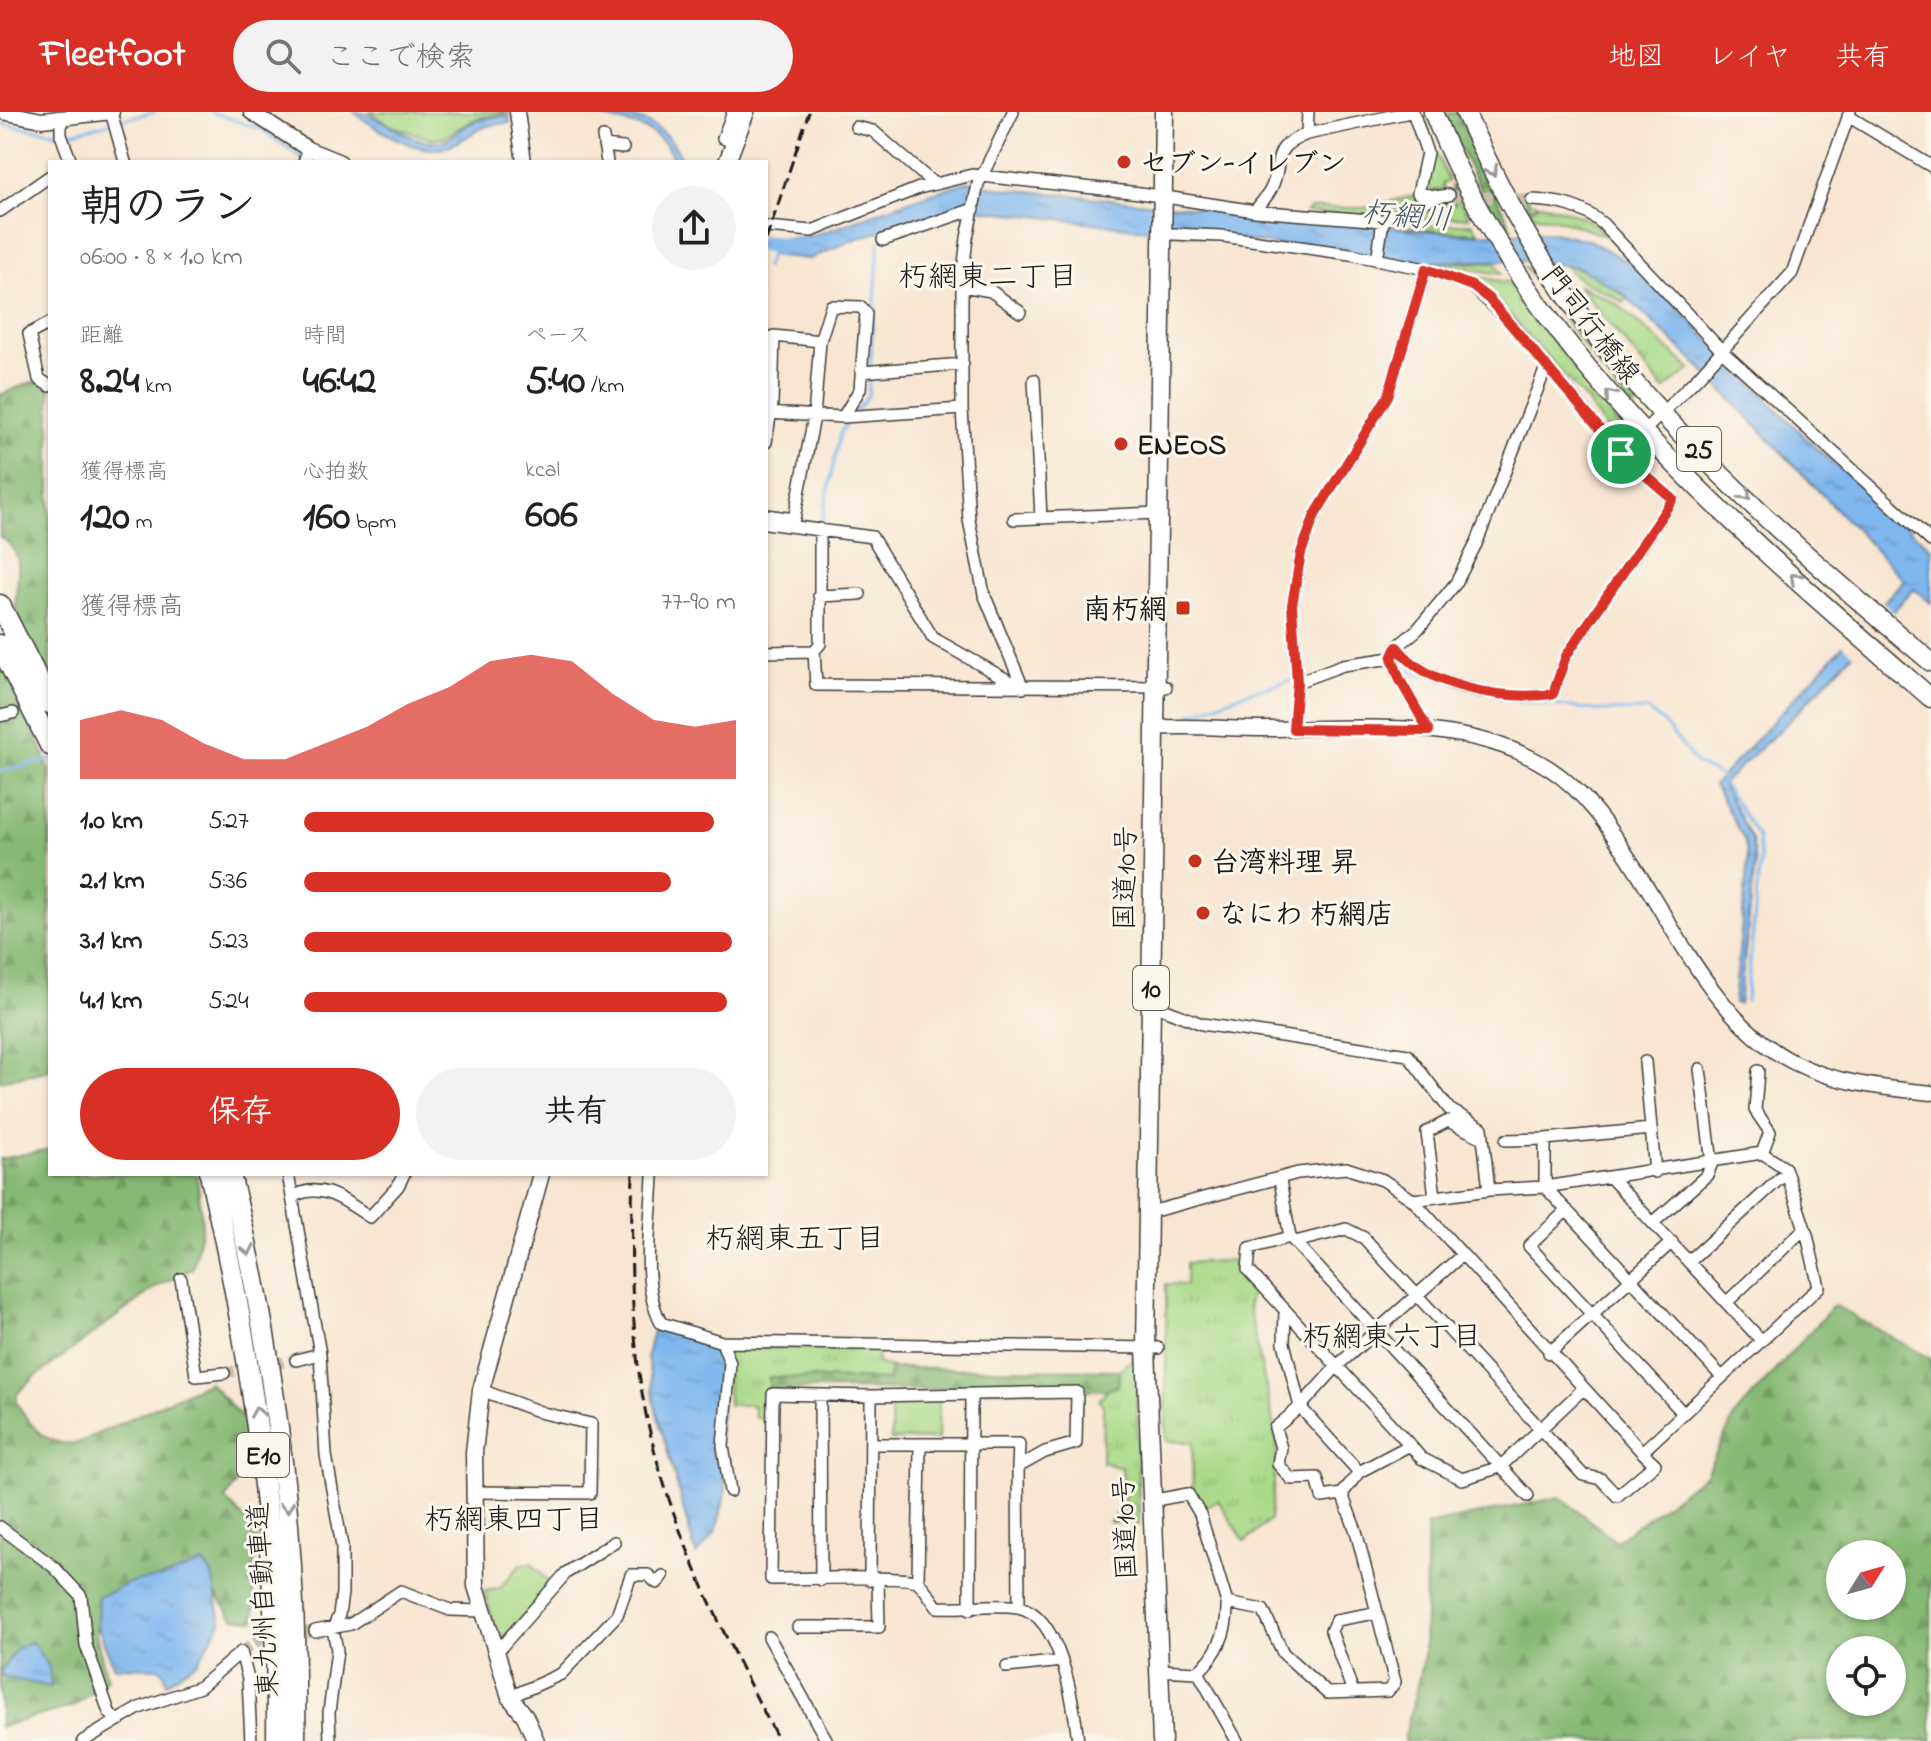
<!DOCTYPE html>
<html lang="ja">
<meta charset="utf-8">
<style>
:root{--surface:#fff;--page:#f2f2f2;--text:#222;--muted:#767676;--accent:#d93025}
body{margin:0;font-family:"Indie Flower","Klee One",sans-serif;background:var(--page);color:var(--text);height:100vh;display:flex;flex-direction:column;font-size:30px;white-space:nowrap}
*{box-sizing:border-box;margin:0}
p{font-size:26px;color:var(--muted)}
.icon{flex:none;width:44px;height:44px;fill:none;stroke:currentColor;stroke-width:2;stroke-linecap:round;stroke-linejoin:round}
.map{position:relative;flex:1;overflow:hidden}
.panel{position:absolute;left:48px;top:48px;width:720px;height:1016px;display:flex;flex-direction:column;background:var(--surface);border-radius:0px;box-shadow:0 2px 6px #0004}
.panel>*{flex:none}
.needle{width:52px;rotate:53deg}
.tools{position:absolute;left:1826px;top:1428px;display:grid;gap:16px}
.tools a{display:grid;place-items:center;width:80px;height:80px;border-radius:50%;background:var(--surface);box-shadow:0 2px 6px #0004;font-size:40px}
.pin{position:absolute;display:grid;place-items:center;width:68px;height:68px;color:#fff;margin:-34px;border:4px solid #fff;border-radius:50%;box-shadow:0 2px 8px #0007}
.round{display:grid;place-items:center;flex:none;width:84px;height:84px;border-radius:42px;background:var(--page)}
.summary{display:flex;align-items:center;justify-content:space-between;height:136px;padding:0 32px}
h1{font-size:44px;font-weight:700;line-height:60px}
.figures{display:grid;grid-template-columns:repeat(3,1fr);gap:12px;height:136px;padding:8px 32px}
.figures div{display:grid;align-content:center}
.figures b{font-size:40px;font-weight:700}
.figures small{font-size:22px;font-weight:400}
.figures p{font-size:22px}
.chart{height:224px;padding:16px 32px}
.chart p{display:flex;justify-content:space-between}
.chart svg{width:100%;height:144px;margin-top:8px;fill:var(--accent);opacity:.7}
.action{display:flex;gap:16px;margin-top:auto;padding:16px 32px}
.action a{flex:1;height:92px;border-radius:48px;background:var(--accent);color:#fff;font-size:32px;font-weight:700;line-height:92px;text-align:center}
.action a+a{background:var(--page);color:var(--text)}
ul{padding:0 32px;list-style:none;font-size:26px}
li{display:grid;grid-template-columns:128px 96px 1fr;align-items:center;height:60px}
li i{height:20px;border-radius:10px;background:var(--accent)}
header{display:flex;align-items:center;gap:48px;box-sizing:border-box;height:112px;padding:0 40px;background:var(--accent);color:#fff}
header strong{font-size:38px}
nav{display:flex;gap:44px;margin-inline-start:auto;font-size:28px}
.search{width:560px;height:72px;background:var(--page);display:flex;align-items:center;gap:20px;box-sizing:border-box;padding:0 28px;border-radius:44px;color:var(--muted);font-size:30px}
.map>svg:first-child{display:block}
.grass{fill:url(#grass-tufts);stroke:#627a52;stroke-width:2}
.forest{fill:url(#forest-firs);stroke:#516a48;stroke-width:2;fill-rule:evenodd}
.park{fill:#a8d988;stroke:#627a52;stroke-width:2}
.water{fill:url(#water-ripples);stroke:#4d6985;stroke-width:2}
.pier{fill:#f7e6d1}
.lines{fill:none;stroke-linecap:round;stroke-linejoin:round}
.stream{stroke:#7eb6ee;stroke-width:3}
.river{stroke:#7eb6ee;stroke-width:18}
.minor-tunnel{stroke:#cbbead;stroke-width:11;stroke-dasharray:11 5.5;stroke-linecap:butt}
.minor-casing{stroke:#3d3a37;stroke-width:14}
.tertiary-casing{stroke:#3d3a37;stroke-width:17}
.secondary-casing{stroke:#3d3a37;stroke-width:19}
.primary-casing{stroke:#3d3a37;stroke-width:21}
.trunk-casing{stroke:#3d3a37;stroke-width:21}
.motorway-casing{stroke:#3d3a37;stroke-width:23}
.minor{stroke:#fff;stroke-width:11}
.tertiary{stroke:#fff;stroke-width:14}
.secondary{stroke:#fff;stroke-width:16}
.primary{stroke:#fff;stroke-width:18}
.trunk{stroke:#fff;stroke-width:18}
.motorway{stroke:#fff;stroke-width:20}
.rail{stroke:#1c1c1c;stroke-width:3;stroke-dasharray:12 6;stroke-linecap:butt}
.oneway{stroke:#999}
.route-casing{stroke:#fff;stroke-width:16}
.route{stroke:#d93025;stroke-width:10}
.poi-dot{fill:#c8321e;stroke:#fbf7ec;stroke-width:3}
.labels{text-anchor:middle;stroke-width:6;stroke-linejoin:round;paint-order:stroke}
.shield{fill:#fbf7ec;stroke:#5f5e5a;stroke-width:2}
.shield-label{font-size:26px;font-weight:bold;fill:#1c1c1c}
.poi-label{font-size:28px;font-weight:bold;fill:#1c1c1c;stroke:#fbf7ec;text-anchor:start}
.street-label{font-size:28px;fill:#1c1c1c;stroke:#fbf7ec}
.water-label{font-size:30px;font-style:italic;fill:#435a70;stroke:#fbf7ec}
.neighbourhood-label{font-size:30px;fill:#1c1c1c;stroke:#fbf7ec}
</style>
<header>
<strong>Fleetfoot</strong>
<div class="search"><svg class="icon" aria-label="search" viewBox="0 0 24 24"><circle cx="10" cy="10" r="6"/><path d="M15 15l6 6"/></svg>ここで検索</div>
<nav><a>地図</a><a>レイヤ</a><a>共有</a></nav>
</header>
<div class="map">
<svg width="1931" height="1629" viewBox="0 0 1931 1629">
<defs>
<pattern id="grass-tufts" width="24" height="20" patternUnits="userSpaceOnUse" patternTransform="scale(2)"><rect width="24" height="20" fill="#a8d988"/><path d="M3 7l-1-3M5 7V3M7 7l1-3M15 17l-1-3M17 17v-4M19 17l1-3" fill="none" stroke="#90ba75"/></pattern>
<pattern id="forest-firs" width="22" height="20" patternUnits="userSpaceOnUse" patternTransform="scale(2)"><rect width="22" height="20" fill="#86b974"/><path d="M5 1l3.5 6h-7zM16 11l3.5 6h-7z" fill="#739e64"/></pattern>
<pattern id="water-ripples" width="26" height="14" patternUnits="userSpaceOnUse" patternTransform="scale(2)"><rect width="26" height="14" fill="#7eb6ee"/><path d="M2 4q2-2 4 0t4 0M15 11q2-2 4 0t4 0" fill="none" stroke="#6c9ccc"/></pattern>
</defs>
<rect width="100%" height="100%" fill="#fbf7ec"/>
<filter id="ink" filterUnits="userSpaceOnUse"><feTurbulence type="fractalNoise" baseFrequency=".0125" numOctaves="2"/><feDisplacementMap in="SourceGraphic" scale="16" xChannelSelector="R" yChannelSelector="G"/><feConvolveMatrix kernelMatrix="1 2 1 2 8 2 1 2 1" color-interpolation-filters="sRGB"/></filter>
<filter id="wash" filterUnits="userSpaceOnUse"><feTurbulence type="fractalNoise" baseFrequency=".006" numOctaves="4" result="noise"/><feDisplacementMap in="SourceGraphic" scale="32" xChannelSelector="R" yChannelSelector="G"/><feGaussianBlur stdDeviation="1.8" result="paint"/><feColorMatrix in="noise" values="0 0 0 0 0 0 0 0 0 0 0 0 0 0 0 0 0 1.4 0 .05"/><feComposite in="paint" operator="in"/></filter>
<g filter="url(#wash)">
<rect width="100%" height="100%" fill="#f7e6d1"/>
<path class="grass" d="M1418 0 1449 69 1443 72 1444 78 1420 79 1429 41Z
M1451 72 1469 105 1405 107 1432 92H1455Z
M1526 79 1532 96 1537 94 1535 91C1565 97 1587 103 1609 125L1556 107 1533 103 1520 80Z
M1416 83H1429L1380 104 1306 100 1310 96H1365Z
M1472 111 1478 121 1391 116Z
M1424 150 1496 151 1502 162Z
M1565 152 1598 164 1627 186 1624 191C1604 176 1577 173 1565 152Z
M1438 158 1507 170 1625 321 1615 330 1586 288 1496 187 1483 177Z
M1577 172 1617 192 1691 257 1664 278Z
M1240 1148 1242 1163 1253 1175 1248 1192 1278 1332 1270 1408 1245 1430 1218 1388 1199 1399C1189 1379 1194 1353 1192 1330L1166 1329V1172L1186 1173V1151Z
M726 1235 878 1237 877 1251 890 1256V1268L770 1265V1305L755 1306 753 1293H728Z
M1136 1245 1139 1413 1110 1410 1124 1390 1122 1356 1102 1350 1103 1293 1099 1288 1111 1274 1117 1273 1119 1258Z"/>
<path class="forest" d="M1442 0H1457L1512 117 1508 111H1503L1505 117 1499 115Z
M1524 154 1531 160 1541 158 1609 255 1640 291 1632 298Z
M34 269 50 275V589L36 622 50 660V958L0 969V530C5 527 13 523 16 519 24 510 17 504 16 495 14 468 30 442 0 425V283Z
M50 1037V1062H197L202 1115 192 1157 156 1175 34 1266 17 1282 16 1289C30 1315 46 1335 78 1331L209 1270 244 1308V1361L225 1387 258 1421 253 1460 255 1509 233 1506 206 1468 99 1497 96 1523 107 1567 74 1594 0 1615V1047Z
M1834 1193 1931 1247V1629H1404L1424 1543 1427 1413 1560 1385 1616 1429 1706 1362 1735 1303ZM1840 1442H1892V1494H1840ZM1840 1538H1892V1590H1840Z
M890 1256 1119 1258 1118 1274 1107 1278 770 1277 769 1265 889 1268Z"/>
<path class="park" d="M370 0H509V1L477 6 444 25 432 27 392 14Z
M891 1288H939L938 1327 891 1328Z
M531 1451 549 1470 548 1478 499 1530 484 1479 499 1477 521 1452Z"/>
<path class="water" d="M354 0C381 0 405 30 435 30 449 31 456 19 467 13 479 6 496 4 509 4L510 11C477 11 472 26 446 35 421 45 373 16 354 0Z
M576 0C618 0 668 3 682 50H674C662 8 611 10 576 0Z
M970 69 998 76 1461 122 1554 120 1591 129 1638 156 1817 337 1931 436V491L1914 477 1786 612 1722 672 1752 728 1755 753 1739 892 1734 891 1748 749 1745 730 1714 673 1904 468 1700 255 1622 181 1578 155 1524 148 1424 150 983 98 969 92 855 127 810 147 772 143 776 126C815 127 832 117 867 104 901 91 935 80 970 69Z
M668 1216 719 1235 725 1250 718 1334 726 1379 716 1420 696 1443 654 1290 647 1244 653 1219Z
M203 1451 212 1462 221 1510 198 1549 167 1571 164 1560 158 1556 114 1555 97 1513 98 1485 132 1470 161 1466Z
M31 1529 49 1555 51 1575 4 1565 0 1561 16 1537Z"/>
<path class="pier" d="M1882 489 1896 502 1856 544 1841 531Z"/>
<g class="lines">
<path class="stream" d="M211 0 263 18 303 47
M117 9 154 0
M0 12 67 22 110 11
M766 156 772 134
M855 301 868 284 879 130
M821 414 840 321 850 307
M1396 542 1415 561 1424 565
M1365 545 1389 541
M1500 587 1604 599 1646 598 1662 609 1697 652 1722 665
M1191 602 1245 581 1293 568
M0 659 50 648
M1721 668 1758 725 1760 749 1746 889"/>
<path class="river" d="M766 132 799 136"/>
</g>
</g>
<g filter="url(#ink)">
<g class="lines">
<path class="minor-tunnel" d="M1449 83 1532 88
M224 1261 296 1248
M241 1540 266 1524 315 1519"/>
<defs>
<path id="minor" d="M111 0 125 50
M733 0 723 26 734 31
M1013 0 978 72 967 126 962 169V297L969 408 984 482 1023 576
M1413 0 1427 41 1418 81 1435 84
M1848 4 1931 54
M61 8V23L71 50
M856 15 873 19 934 72
M1307 22 1410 0
M603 25 607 50
M604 34 623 36
M304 50 308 37
M1532 88C1559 89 1582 94 1603 112L1722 239 1931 429
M0 99 50 64
M1255 99C1260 92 1267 85 1271 77 1285 47 1268 37 1307 22L1308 0
M766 115 812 119 919 76 972 63 1140 81 1255 99 1383 109 1435 85 1449 83
M1173 122 1222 124 1350 142 1426 157 1472 174 1510 210 1621 342 1673 387 1566 544 1553 582C1503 588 1429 577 1397 535
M883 128 974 97
M1377 148 1383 109
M962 174 991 179 1020 200
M50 211 29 222 39 267 50 274
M861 260 963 252
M1034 268 1041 406
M766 301 843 305 962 297
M766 330 772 292 774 224 820 229
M1621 342 1699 264 1792 161 1850 0
M766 403 794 407 814 305 820 229 831 194 861 195 866 201 860 277 843 305
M1014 407 1158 401
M766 411 872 425 933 526 1018 574
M819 484 860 482
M814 539 820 532V417
M766 540 814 539 816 573 1166 575
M1297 570 1343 553 1392 546
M0 604 13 601
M1293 617 1297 570 1292 493 1301 441 1315 403 1388 284 1426 157
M1429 619 1400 568 1392 546 1397 535 1418 517 1456 471 1477 430 1547 253
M1161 896 1202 912 1408 943 1449 997 1482 1016 1489 1078
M1645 950 1655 1060
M1758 959 1755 998 1770 1020 1762 1041
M1651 1017 1545 1027V1075L1721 1264
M1506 1028 1545 1027
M288 1062 320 1242 326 1343 342 1434V1481L339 1503 333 1517 337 1538 329 1601 330 1629
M653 1062C652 1109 639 1169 661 1211L722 1230 1158 1236
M1611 1066 1760 1227
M1280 1068 1290 1125 1528 1384
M294 1084C323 1069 346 1090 370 1105L398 1074 404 1062
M1435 1085 1427 1020 1448 1009 1483 1026
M1158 1098 1298 1061 1346 1056 1383 1068 1413 1088 1642 1340 1819 1175 1807 1123 1785 1056 1762 1041 1545 1075 1489 1078 1413 1088
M1567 1098 1529 1134 1683 1301
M1654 1110 1707 1063 1712 1051 1700 957
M1290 1125 1250 1136 1248 1158 1285 1198 1284 1231 1300 1295 1359 1360
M1295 1130 1346 1117 1364 1126 1583 1363 1601 1367 1617 1384 1655 1352 1642 1340
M1689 1149 1786 1061
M181 1167 196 1264 224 1261
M1727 1190 1805 1116
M1285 1198 1410 1333
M722 1230 730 1251 723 1334 730 1379
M1549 1241 1672 1130
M296 1248 320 1242
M820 1283 821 1468
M871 1332H1019L1018 1355
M476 1380 590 1381 591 1312 543 1301 481 1278
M1342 1382 1322 1385 1317 1366 1291 1367 1278 1352 1281 1336 1275 1316 1300 1295 1338 1253 1461 1144
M1150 1389 1188 1382 1200 1402 1227 1491C1228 1518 1218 1542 1198 1560L1158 1558
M0 1415 54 1455 81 1484 86 1533 109 1600 116 1608
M870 1468 871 1284
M918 1470 920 1333
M1227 1491 1263 1498 1283 1541 1327 1581 1388 1579 1395 1570 1356 1419 1342 1382 1359 1360 1410 1333 1421 1346 1462 1367 1500 1355 1582 1278
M1019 1495 1018 1355 1045 1340 1076 1331 1077 1280 871 1284 773 1282 771 1467C792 1467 909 1463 918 1470 925 1476 932 1488 937 1495 963 1497 992 1491 1018 1495 1061 1502 1074 1594 1078 1629
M970 1497 971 1283
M798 1515H879L878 1468
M315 1519 351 1512 401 1479 450 1498 482 1499
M769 1525 827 1629
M495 1542 566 1461 614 1430
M1007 1555 1062 1549
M1198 1560 1237 1629
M1353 1580 1331 1519 1336 1508 1375 1501
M510 1585 561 1562 617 1503 631 1463H648L657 1471 663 1464
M83 1629 139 1596 200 1575 241 1540 248 1567 251 1629"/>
<path id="tertiary" d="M2 0 42 8 112 0
M251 0 308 37 340 50
M517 0 524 50
M1155 616C1190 613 1228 617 1264 617 1356 617 1467 604 1549 656 1586 680 1612 720 1635 756 1679 824 1720 914 1795 951 1837 972 1885 976 1931 981"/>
<path id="secondary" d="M727 50 746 0
M536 1629 525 1604 510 1585 476 1474 474 1340 481 1278 541 1062"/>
<path id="primary" d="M1433 0C1530 245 1737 418 1931 586
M1465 0C1489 54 1515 106 1547 155 1643 304 1796 437 1931 550"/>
<path id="trunk" d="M1162 1629 1146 1236 1164 0"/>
<path id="motorway" d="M0 493 50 591
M0 533 50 633
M210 1062C254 1249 279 1437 277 1629
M230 1062C277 1248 298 1437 295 1629"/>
</defs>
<use href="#minor" class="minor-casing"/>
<use href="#tertiary" class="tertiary-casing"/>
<use href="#secondary" class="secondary-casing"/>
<use href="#primary" class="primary-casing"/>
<use href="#trunk" class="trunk-casing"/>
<use href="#motorway" class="motorway-casing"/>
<use href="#minor" class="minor"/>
<use href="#tertiary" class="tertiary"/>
<use href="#secondary" class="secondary"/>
<use href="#primary" class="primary"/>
<use href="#trunk" class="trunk"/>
<use href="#motorway" class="motorway"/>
<path class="rail" d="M766 128 809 0
M633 1062C630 1146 630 1234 649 1316 674 1427 727 1529 779 1629"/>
</g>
<defs><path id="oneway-chevron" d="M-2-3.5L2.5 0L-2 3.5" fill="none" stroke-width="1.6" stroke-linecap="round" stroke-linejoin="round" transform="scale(2)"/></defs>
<g class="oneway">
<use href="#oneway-chevron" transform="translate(1492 59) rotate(64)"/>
<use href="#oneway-chevron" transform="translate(1610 283) rotate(-131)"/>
<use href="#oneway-chevron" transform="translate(1746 383) rotate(44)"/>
<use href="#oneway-chevron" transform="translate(1795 466) rotate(-137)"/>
<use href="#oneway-chevron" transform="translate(248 1138) rotate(78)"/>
<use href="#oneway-chevron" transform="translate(257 1300) rotate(-99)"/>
<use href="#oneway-chevron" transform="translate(287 1395) rotate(84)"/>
</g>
</g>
<g class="lines" filter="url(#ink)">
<defs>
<path id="route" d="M1426 157 1472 174 1489 187 1621 342 1673 387 1566 544 1553 582C1504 588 1429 577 1397 535L1392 546 1400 568 1429 619 1293 617 1297 570 1292 493 1301 441 1315 403 1388 284Z"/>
</defs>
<use href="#route" class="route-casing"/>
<use href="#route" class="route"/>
</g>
<g class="poi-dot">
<circle cx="1124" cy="50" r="8"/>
<circle cx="1121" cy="332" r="8"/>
<rect x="1175" y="488" width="16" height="16" rx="4"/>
<circle cx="1195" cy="749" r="8"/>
<circle cx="1203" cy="801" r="8"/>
</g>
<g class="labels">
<g class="shield">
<rect x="1677" y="315" width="44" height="44" rx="6"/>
<rect x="1133" y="854" width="36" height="44" rx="6"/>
<rect x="237" y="1321" width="52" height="44" rx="6"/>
</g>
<g class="shield-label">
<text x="1699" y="346">25</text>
<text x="1151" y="885">10</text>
<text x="263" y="1352">E10</text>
</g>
<g class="poi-label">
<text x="1140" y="60">セブン-イレブン</text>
<text x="1137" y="342">ENEOS</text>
<text x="1167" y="506" text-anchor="end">南朽網</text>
<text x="1211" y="759">台湾料理 昇</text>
<text x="1219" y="811">なにわ 朽網店</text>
</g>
<g class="street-label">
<text transform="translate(1592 212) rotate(52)" y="10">門司行橋線</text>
<text transform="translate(1124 766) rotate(-89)" y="10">国道10号</text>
<text transform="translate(1124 1416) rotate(-92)" y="10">国道10号</text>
<text transform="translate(262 1488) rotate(-93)" y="10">東九州自動車道</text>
</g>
<g class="water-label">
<text transform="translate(1407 103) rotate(5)" y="10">朽網川</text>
</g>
<g class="neighbourhood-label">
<text x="988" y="174">朽網東二丁目</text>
<text x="795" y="1136">朽網東五丁目</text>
<text x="1392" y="1234">朽網東六丁目</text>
<text x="514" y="1417">朽網東四丁目</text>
</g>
</g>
</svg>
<div class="tools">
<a><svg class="needle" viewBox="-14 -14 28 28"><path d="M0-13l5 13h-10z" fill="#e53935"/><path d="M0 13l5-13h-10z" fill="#767676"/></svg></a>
<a><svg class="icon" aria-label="locate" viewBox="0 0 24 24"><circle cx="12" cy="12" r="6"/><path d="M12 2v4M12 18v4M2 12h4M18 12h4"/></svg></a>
</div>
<div class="pin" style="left:1621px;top:342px;background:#1e9e55"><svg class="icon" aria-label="arrive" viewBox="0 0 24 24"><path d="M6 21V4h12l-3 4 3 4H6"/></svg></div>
<section class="panel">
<div class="summary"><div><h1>朝のラン</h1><p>06:00 · 8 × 1.0 km</p></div><a class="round"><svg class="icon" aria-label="share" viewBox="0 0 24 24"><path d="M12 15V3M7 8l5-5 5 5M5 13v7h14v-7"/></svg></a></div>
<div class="figures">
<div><p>距離</p><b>8.24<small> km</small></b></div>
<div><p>時間</p><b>46:42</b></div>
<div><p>ペース</p><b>5:40<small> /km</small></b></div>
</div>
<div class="figures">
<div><p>獲得標高</p><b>120<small> m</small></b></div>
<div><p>心拍数</p><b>160<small> bpm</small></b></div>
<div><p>kcal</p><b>606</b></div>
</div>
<div class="chart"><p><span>獲得標高</span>77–90 m</p>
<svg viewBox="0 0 160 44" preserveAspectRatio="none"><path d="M0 44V26L10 23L20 26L30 33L40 38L50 38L60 33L70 28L80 21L90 16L100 8L110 6L120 8L130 18L140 26L150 28L160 26V44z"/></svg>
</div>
<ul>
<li><b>1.0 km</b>5:27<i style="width:95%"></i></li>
<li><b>2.1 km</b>5:36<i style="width:85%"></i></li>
<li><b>3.1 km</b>5:23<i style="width:99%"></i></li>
<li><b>4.1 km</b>5:24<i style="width:98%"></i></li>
</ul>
<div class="action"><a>保存</a><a>共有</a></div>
</section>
</div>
